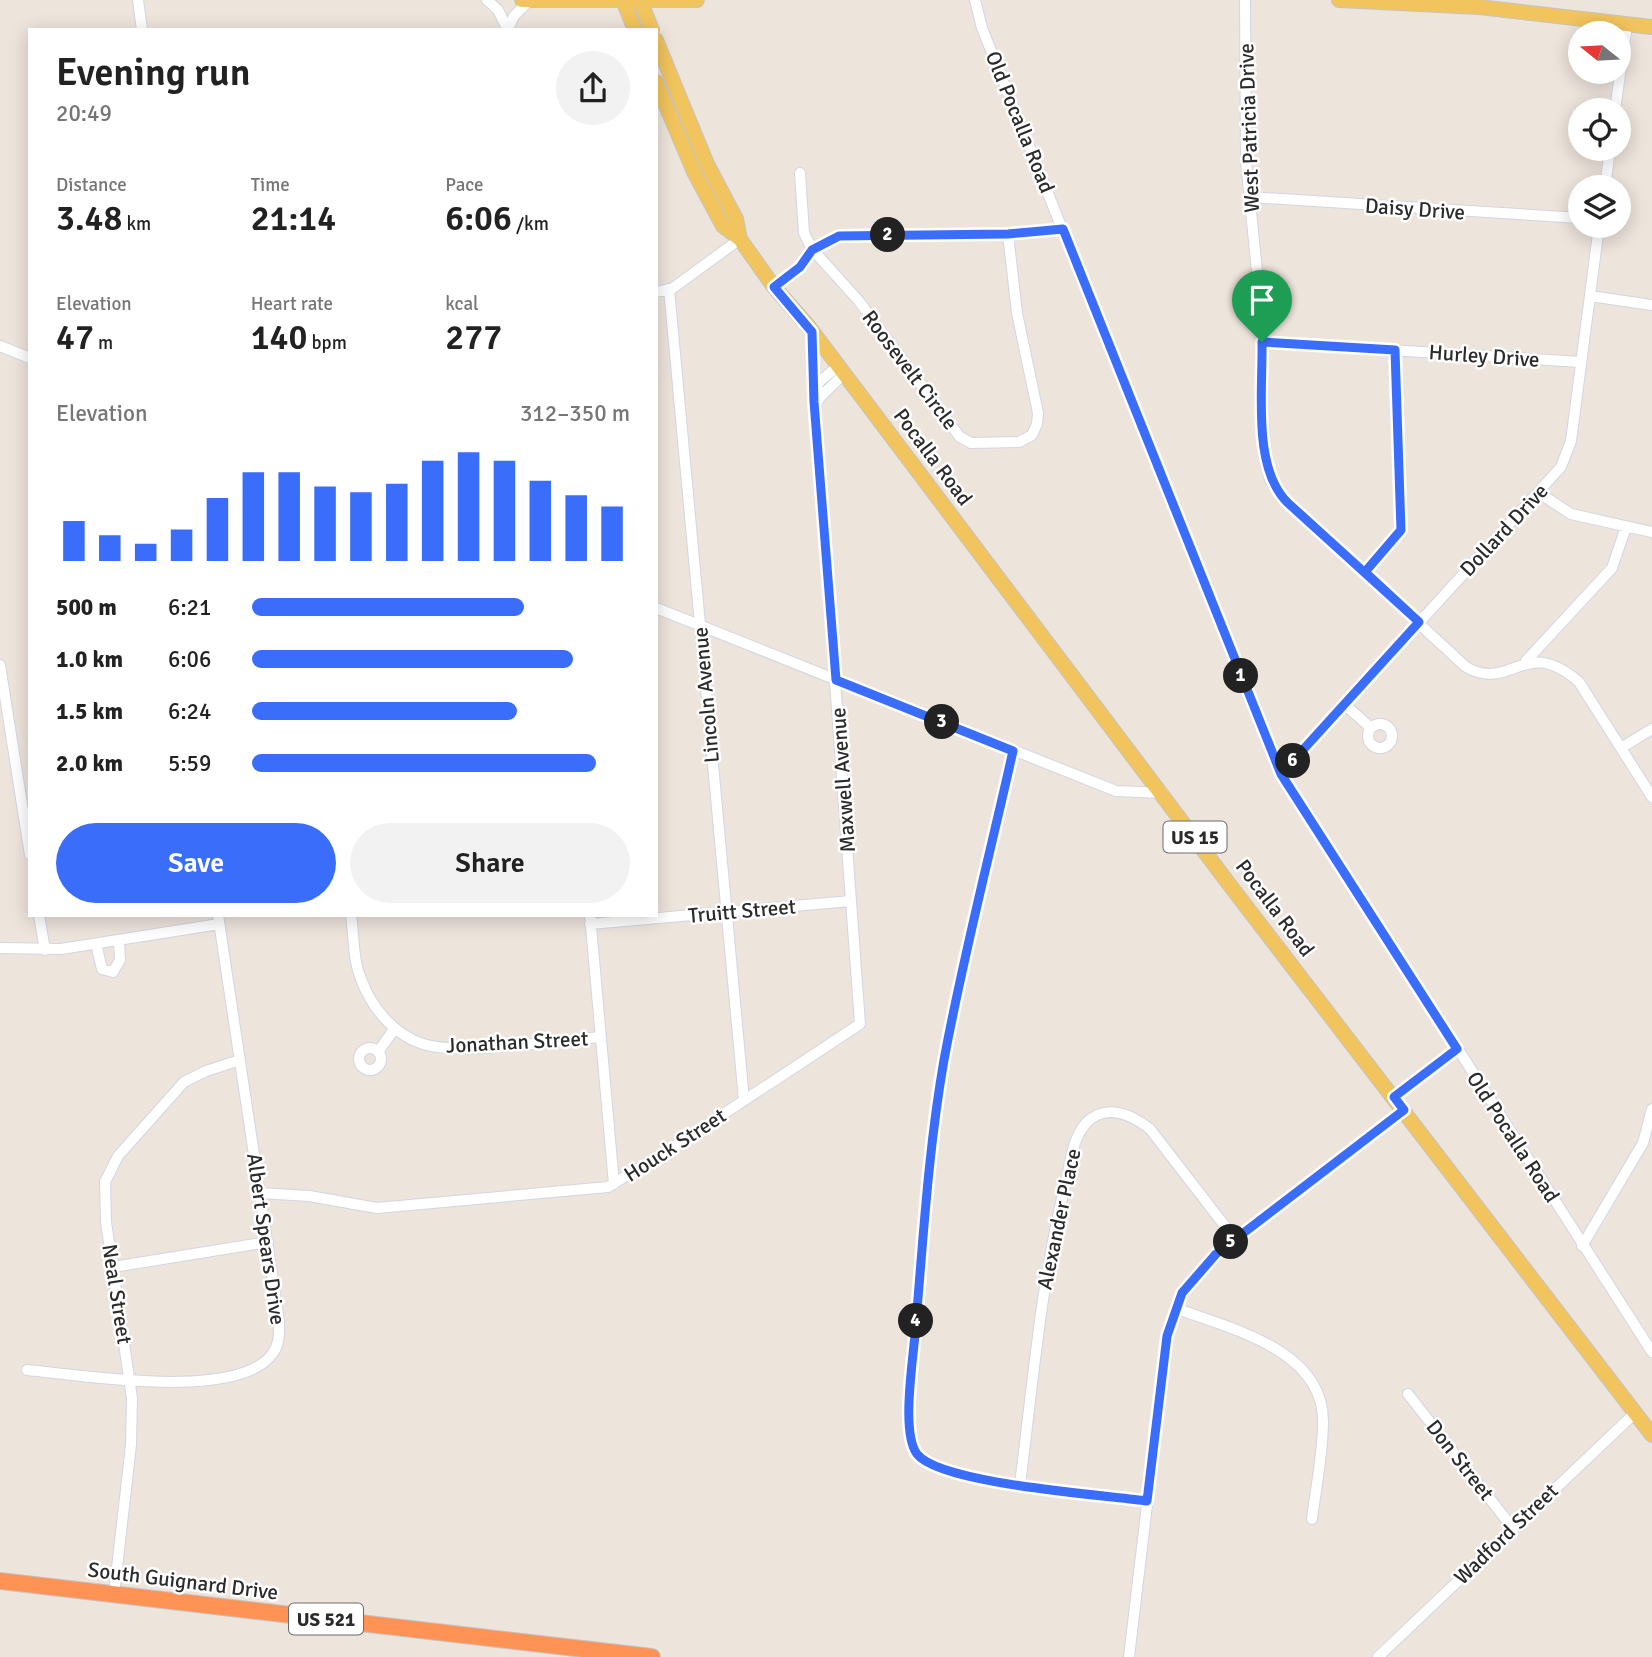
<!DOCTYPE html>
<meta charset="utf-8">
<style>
:root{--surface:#fff;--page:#f2f2f2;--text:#222;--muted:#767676;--accent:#3b6dfb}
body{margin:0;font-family:Signika,sans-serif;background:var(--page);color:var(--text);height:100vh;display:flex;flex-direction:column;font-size:26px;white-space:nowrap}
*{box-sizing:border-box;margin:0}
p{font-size:23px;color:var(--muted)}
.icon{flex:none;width:38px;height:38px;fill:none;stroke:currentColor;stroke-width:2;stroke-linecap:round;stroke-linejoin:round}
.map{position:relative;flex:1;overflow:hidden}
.side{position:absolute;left:28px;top:28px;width:630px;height:889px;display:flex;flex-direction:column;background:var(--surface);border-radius:0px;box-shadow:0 4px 18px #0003}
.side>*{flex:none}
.needle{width:46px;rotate:288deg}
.buttons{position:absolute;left:1568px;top:21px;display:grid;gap:14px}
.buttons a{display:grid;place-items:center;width:63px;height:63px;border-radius:50%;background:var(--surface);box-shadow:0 4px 18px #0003;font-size:35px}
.pin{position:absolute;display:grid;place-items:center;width:60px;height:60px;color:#fff;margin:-72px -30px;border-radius:50% 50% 50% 0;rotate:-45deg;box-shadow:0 0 7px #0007}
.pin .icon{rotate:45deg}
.km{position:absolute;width:35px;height:35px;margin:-18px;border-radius:50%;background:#222;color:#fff;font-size:19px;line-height:35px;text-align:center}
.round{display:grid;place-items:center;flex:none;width:74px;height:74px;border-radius:37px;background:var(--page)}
.overview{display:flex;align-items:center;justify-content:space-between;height:119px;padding:0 28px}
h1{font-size:38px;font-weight:600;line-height:52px}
.metrics{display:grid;grid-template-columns:repeat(3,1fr);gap:10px;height:119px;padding:7px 28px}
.metrics div{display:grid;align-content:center}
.metrics b{font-size:35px;font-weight:600}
.metrics small{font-size:19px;font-weight:400}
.metrics p{font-size:19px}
.chart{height:196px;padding:14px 28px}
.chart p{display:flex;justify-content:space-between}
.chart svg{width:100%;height:126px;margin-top:7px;stroke:var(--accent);stroke-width:6}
.cta{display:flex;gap:14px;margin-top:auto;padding:14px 28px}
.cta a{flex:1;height:80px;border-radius:42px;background:var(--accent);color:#fff;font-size:28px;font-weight:600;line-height:80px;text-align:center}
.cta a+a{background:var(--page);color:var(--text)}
ul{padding:0 28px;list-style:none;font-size:23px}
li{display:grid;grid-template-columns:112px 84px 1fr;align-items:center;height:52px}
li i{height:18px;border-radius:9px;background:var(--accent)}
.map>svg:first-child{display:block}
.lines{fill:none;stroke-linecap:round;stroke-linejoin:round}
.minor-casing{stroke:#d2d6e3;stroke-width:12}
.major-casing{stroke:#c4c4c4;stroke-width:16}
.highway-casing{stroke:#c4c4c4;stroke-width:18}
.minor{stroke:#fff;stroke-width:10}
.major{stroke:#f1c45d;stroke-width:14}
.highway{stroke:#ff9255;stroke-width:16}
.route-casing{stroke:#fff;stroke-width:14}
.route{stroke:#3b6dfb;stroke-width:9}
.labels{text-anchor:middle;stroke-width:5;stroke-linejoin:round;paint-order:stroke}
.shield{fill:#fff;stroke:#6b6b6b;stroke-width:2}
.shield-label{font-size:19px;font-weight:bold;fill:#2b2b2b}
.street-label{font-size:21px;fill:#2b2b2b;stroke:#fff}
</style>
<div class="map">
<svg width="1652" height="1657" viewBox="0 0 1652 1657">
<rect width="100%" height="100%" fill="#ede4dc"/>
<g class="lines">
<defs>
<path id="minor" d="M138 0 142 30
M487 0 498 10 508 30
M975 0 982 28 1276 765 1652 1352
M1245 0 1246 162 1261 311 1264 456 1270 480 1288 503 1466 667C1512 693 1524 634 1579 682L1652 797
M508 29 514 16 528 2
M1615 110 1627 24
M1605 187 1610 149
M1249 197 1580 218
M1008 234 1017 313 1038 413 1037 424 1032 435 1019 442 971 443 960 437 858 300 812 249 839 236 1008 234 1063 229
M774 287 800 267 812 249 804 233 800 173
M669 289 744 1100
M656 292 673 288 740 239
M1590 296 1652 305
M812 332 813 392
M1262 342 1581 362
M0 346 30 358
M816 405 820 397 844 374
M1539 493 1571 514 1652 532
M1365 572 1401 530 1395 350
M656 608 1116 791 1163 793
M1526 661 1612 568 1626 527
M0 665 30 855
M1344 704 1371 728
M1368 736a12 12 0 1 1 24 0a12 12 0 1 1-24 0Z
M1621 748 1652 729
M1013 751C990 854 962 957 944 1061 928 1151 923 1243 915 1334 913 1361 901 1433 917 1454 939 1484 1104 1495 1147 1501
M1281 774 1561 467 1571 441 1599 226
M39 915 45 950
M351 915C354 936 353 960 361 979 371 1007 394 1035 423 1044 460 1056 558 1040 601 1037
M590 915 614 1184
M590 924 851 901
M96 944 102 969 113 972 120 960 119 941
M0 948 61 949 219 924
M359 1059a11 11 0 1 1 22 0a11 11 0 1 1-22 0Z
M378 1052 395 1028
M1394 1097 1457 1049
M260 1193 309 1196 377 1208 608 1187 672 1148 860 1024 814 395 819 382 838 366
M1582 1246 1643 1143 1652 1109
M113 1267 268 1242
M1175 1308C1228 1328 1324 1349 1323 1422 1323 1454 1316 1487 1312 1519
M27 1370C81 1375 239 1402 273 1353 280 1343 279 1332 279 1321L218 915
M1408 1394 1512 1527
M1020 1484C1033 1382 1041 1281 1066 1182 1071 1162 1072 1138 1087 1122 1107 1103 1132 1115 1150 1129L1235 1239
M114 1594 131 1445 132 1398 106 1222 105 1182 118 1156 184 1082 206 1071 240 1060
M1129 1657 1167 1336 1182 1293 1216 1254 1403 1110
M1378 1657 1635 1413"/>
<path id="major" d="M522 0H697
M623 0 635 30
M640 0 652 30
M1339 0 1479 7 1652 27
M656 40 707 164 736 219 740 239
M656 82 694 172 723 226 740 239 774 287 809 327 1232 888 1652 1435"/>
<path id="highway" d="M0 1581 652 1657"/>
</defs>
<use href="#minor" class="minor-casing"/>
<use href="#major" class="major-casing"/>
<use href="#highway" class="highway-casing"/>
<use href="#minor" class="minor"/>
<use href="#major" class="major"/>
<use href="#highway" class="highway"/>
</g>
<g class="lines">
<defs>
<path id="route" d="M1262 342C1263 391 1252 468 1288 503L1419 622 1281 774 1063 229 1008 234 839 236 812 250 800 267 774 287 812 332 814 402 836 680 1013 751C990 854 963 957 944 1060 928 1151 923 1243 915 1334 913 1361 901 1433 917 1454 940 1484 1104 1495 1147 1501L1167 1336 1182 1293 1216 1254 1404 1110 1394 1097 1457 1049 1281 774 1419 622 1365 572 1401 530 1395 350 1262 342"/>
</defs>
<use href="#route" class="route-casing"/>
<use href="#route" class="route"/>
</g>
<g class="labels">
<g class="shield">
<rect x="1163.5" y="821.5" width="63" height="31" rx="5"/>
<rect x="289" y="1603.5" width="74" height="31" rx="5"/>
</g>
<g class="shield-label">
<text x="1195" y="844">US 15</text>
<text x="326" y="1626">US 521</text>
</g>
<g class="street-label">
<text transform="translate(1020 122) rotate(68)" y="7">Old Pocalla Road</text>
<text transform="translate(1249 128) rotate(-92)" y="7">West Patricia Drive</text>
<text transform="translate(1415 209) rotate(4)" y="7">Daisy Drive</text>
<text transform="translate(1484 356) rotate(4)" y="7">Hurley Drive</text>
<text transform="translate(910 370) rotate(53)" y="7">Roosevelt Circle</text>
<text transform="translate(933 457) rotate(53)" y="7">Pocalla Road</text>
<text transform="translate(1504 530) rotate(-47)" y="7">Dollard Drive</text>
<text transform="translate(706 695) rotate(-95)" y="7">Lincoln Avenue</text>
<text transform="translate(843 780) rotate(-94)" y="7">Maxwell Avenue</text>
<text transform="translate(1275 908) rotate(53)" y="7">Pocalla Road</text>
<text transform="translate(742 911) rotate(-5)" y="7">Truitt Street</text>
<text transform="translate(517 1042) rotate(-3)" y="7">Jonathan Street</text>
<text transform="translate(1513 1137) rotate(57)" y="7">Old Pocalla Road</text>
<text transform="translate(675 1145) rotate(-33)" y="7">Houck Street</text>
<text transform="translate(1059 1219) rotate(-78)" y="7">Alexander Place</text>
<text transform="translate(266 1239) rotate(82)" y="7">Albert Spears Drive</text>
<text transform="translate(117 1294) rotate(81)" y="7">Neal Street</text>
<text transform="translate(1460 1460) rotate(52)" y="7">Don Street</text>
<text transform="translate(1506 1534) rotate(-44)" y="7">Wadford Street</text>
<text transform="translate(183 1581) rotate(7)" y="7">South Guignard Drive</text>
</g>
</g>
</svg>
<div class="buttons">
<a><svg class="needle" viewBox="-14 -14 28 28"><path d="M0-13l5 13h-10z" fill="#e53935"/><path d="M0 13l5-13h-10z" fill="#767676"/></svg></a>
<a><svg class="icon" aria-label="locate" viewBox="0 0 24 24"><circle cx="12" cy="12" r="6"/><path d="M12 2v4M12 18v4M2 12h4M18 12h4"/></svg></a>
<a><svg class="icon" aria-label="layers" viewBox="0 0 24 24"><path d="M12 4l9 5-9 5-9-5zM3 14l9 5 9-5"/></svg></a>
</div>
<div class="pin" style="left:1262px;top:342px;background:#1e9e55"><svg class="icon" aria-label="arrive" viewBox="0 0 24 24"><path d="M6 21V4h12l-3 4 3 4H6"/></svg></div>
<b class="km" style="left:1241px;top:676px">1</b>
<b class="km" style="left:888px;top:235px">2</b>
<b class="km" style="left:942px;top:722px">3</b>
<b class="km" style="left:916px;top:1321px">4</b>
<b class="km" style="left:1231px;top:1242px">5</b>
<b class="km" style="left:1293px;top:761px">6</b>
<section class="side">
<div class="overview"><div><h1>Evening run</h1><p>20:49</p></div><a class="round"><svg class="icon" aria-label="share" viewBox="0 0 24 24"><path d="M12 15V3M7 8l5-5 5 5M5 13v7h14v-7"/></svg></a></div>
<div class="metrics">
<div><p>Distance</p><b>3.48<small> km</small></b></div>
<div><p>Time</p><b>21:14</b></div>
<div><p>Pace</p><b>6:06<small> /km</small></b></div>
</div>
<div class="metrics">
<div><p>Elevation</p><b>47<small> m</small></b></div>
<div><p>Heart rate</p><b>140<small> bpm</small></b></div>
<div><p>kcal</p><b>277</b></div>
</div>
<div class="chart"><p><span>Elevation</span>312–350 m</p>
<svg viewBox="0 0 160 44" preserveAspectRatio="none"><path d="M5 44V30M15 44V35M25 44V38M35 44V33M45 44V22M55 44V13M65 44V13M75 44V18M85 44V20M95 44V17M105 44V9M115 44V6M125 44V9M135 44V16M145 44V21M155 44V25"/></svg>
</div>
<ul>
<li><b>500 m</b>6:21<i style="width:72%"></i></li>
<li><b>1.0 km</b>6:06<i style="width:85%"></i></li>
<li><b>1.5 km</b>6:24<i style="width:70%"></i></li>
<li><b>2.0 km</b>5:59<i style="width:91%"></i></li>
</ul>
<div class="cta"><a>Save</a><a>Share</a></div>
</section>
</div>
